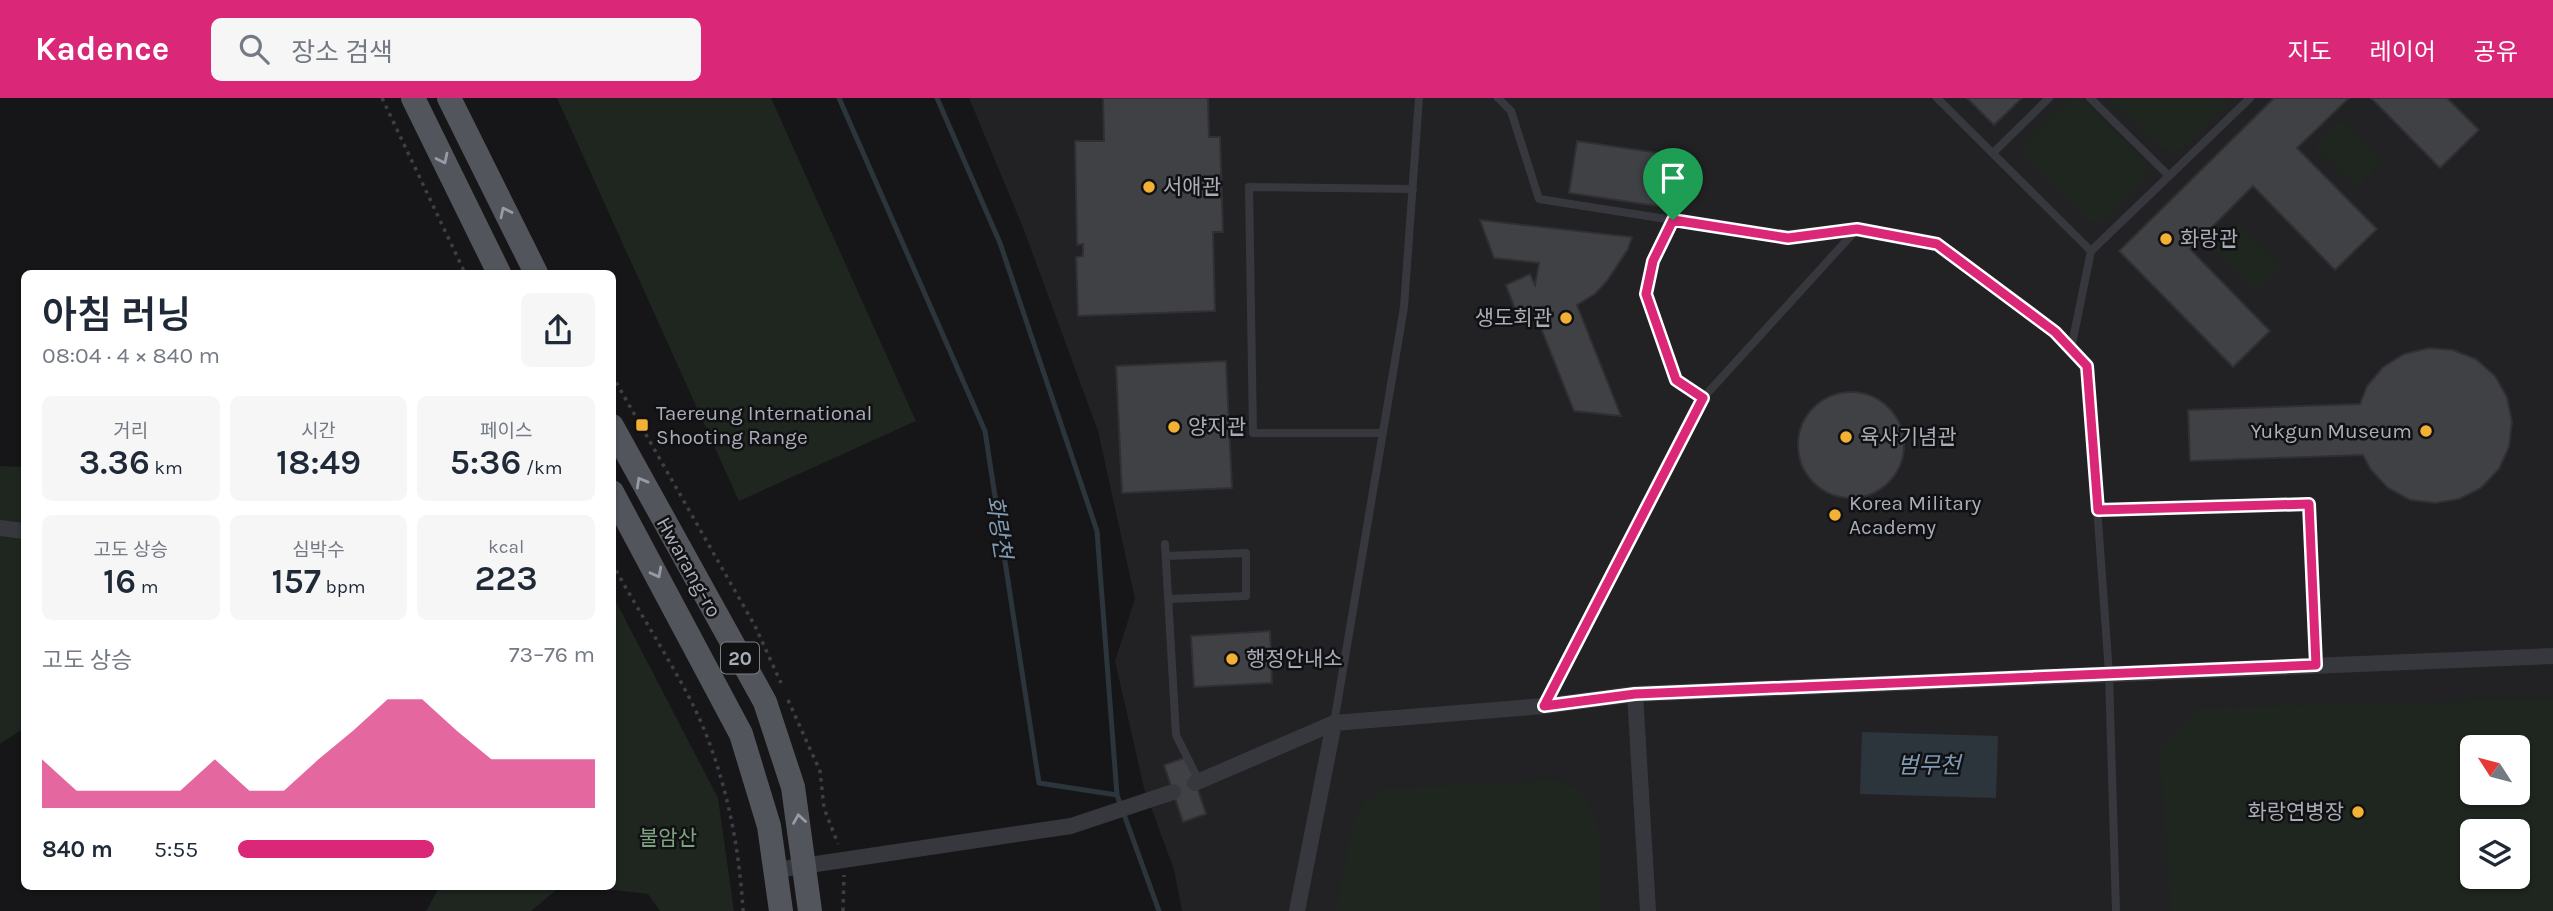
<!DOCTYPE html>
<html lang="ko">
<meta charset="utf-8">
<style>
:root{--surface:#fff;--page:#f6f6f7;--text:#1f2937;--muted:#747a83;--accent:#db2777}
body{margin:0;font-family:Karla,"Noto Sans KR",sans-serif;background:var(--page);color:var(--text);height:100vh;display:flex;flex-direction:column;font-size:26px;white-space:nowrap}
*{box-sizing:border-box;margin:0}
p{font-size:23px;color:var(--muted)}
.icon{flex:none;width:38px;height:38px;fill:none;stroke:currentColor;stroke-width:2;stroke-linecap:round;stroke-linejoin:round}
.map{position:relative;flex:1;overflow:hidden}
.drawer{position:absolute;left:21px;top:172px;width:595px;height:620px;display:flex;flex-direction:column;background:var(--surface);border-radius:10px;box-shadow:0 2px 5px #0004}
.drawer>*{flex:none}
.needle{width:46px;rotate:306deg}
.buttons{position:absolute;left:2460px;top:637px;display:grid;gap:14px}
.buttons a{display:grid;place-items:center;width:70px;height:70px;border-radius:10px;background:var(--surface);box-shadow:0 2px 5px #0004;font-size:35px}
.pin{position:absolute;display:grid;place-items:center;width:60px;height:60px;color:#fff;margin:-72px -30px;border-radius:50% 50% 50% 0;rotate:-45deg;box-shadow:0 0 7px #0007}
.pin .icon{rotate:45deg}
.round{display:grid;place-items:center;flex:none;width:74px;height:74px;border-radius:10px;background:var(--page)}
.overview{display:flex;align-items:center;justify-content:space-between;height:119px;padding:0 21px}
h1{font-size:38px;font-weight:600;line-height:52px}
.stats{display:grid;grid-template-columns:repeat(3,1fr);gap:10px;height:119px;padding:7px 21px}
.stats div{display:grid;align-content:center;border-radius:10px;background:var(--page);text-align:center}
.stats b{font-size:35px;font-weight:600}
.stats small{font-size:19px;font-weight:400}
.stats p{font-size:19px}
.chart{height:196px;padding:14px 21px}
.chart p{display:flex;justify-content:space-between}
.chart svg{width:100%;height:126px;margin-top:7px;fill:var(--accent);opacity:.7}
ul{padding:0 21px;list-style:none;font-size:23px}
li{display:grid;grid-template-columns:112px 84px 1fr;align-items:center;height:52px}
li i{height:18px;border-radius:9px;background:var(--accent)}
header{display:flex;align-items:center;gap:42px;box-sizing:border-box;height:98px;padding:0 35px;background:var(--accent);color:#fff}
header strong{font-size:33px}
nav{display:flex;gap:38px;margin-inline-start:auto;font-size:24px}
.search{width:490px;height:63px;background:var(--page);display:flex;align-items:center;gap:18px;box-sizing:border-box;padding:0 24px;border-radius:10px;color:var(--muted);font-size:26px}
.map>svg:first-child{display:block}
.built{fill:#222225;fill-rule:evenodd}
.green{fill:#1e261f;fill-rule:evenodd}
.water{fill:#2c353c}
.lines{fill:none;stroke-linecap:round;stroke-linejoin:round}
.stream{stroke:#2c353c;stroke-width:5}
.building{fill:#404145;stroke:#303034;stroke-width:2}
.path{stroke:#3d3f44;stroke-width:3.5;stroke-dasharray:3.5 5;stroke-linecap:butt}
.lane{stroke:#37383d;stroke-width:8}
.street{stroke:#37383d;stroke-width:16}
.primary{stroke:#53555c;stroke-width:24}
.oneway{stroke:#979ba6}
.route-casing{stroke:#fff;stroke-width:14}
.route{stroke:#db2777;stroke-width:9}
.poi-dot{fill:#f2b134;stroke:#111113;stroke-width:2.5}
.labels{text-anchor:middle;stroke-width:5;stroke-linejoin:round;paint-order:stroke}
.shield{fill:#111113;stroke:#7b7e86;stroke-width:2}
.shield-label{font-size:19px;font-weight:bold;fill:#a8adb8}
.poi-label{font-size:21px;fill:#a8adb8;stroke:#111113;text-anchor:start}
.street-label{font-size:21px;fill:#a8adb8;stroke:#111113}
.park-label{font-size:21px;fill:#7fa381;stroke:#111113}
.water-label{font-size:23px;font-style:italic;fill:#7f9bb3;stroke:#111113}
</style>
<header>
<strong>Kadence</strong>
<div class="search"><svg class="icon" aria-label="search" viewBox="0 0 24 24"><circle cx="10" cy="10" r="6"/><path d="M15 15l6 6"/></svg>장소 검색</div>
<nav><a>지도</a><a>레이어</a><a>공유</a></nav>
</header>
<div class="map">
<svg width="2553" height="813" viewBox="0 0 2553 813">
<rect width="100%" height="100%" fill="#161618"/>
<path class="built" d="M969 0H2553V813H1182L1174 772 1144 690 1115 563 1135 501 1098 333 1024 132ZM2473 649H2518V695H2473ZM2473 733H2518V779H2473Z"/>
<path class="green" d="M557 0H771L916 323 739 403Z
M2076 0 2085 4 2146 65 2147 81 2103 125 2095 126 2086 121 2025 60V44L2069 1Z
M2107 0H2232L2180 52 2171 54 2152 44Z
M2340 22 2383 64 2356 90 2314 48Z
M2238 125 2281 166 2254 193 2213 151Z
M0 368 24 369V630L0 646Z
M613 498 718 700 734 813H660L648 796 579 788H612Z
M2553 601V813H2171L2159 650 2201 610ZM2473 649H2518V695H2473ZM2473 733H2518V779H2473Z
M1556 682C1612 696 1601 769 1602 813H1336L1353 721 1363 705 1381 691Z
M440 788H561L531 813H426Z"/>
<path class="water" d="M1862 634 1998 638 1996 700 1860 696Z"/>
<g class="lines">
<path class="stream" d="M839 0 985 333 1039 685 1117 697 1159 813
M937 0 1000 145 1097 433 1117 697"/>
</g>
<path class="building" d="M1103 0H1208L1209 39H1220L1223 134H1213L1215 213 1078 218 1076 159 1083 158V146L1077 147 1075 43H1104Z
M1967 0H2022L1994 27Z
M2274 0H2349L2297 50 2377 131 2335 172 2253 88 2190 151 2270 233 2233 269 2119 153Z
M2371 0H2447L2479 32 2440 70Z
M1577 43 1687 59 1686 64 1694 70V83L1682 91 1680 105 1672 104 1671 110 1569 95Z
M1480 122 1632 139 1628 151 1607 183 1595 196 1577 207 1621 318 1574 313 1541 230 1551 226 1547 214 1515 211 1506 187 1530 176 1535 187 1539 165 1494 160Z
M2429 250 2453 252 2476 261 2495 278 2507 299 2512 324 2509 349 2499 371 2481 390 2459 401 2435 405 2410 402 2388 390 2371 372 2363 357 2190 363 2188 312 2360 306 2367 288 2383 269 2404 256Z
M1226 263 1232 390 1122 395 1116 268Z
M1798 347a53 53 0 1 1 106 0a53 53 0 1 1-106 0Z
M1270 533 1272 585 1194 589 1191 538Z
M1187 659 1206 716 1183 724 1164 667Z"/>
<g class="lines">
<path class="path" d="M382 0 465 175
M612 277 755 528 781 585
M612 465C637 511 666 555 690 601 723 665 739 742 743 813
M788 602 820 673 824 710 838 746
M843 813 844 777"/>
<path class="lane" d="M1498 0 1511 13 1539 101 1788 140 1857 131 1936 146 2055 234 2087 268 2109 576 2116 813
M1937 0 2091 153
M2090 0 2169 78
M1993 55 2049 0
M1673 122 1653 163 1646 196 1676 282 1703 300
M2071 251 2091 153 2250 0
M1383 335H1253L1249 89 1413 91
M2098 412 2309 406 2316 567
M1165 446 1176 637 1199 683
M1166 458 1246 455V498L1169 501
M1544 608 1703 300 1857 131
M1334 625 1404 209 1419 0"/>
<path class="street" d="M0 430 24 433
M1635 596 1648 813
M1195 685 1334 625
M776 772 1071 728 1173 694
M1297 813 1334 625 1544 608 1635 596 2553 558"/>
<path class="primary" d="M413 0 499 175
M449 0 536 175
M612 328 765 604 793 689 810 813
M612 394 741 636 769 728 781 813"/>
</g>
<defs><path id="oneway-chevron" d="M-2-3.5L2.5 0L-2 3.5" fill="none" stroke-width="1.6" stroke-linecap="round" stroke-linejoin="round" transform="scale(1.75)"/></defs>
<g class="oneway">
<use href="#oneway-chevron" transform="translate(443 61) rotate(64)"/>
<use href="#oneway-chevron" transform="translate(505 114) rotate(-116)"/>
<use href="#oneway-chevron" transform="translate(641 384) rotate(-119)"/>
<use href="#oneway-chevron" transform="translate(657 475) rotate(62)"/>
<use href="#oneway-chevron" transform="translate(799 721) rotate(-99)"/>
</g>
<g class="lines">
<defs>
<path id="route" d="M1673 122 1788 140 1857 131 1937 146 2055 234 2087 268 2098 412 2309 406 2316 567 1635 596 1544 608 1703 300 1676 282 1646 196 1653 163Z"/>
</defs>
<use href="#route" class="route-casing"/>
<use href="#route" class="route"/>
</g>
<g class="poi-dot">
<circle cx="1149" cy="89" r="7"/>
<circle cx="2166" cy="141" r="7"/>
<circle cx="1566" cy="220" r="7"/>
<rect x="635" y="320" width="14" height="14" rx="3.5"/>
<circle cx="1174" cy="329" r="7"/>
<circle cx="2426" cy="333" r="7"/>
<circle cx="1846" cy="339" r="7"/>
<circle cx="1835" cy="417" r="7"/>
<circle cx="1232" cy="561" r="7"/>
<circle cx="2358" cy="714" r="7"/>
</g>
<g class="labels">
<rect class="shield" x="721" y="544.5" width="38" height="31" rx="5"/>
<g class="shield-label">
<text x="740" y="567">20</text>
</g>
<g class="poi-label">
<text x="1163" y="96">서애관</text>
<text x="2180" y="148">화랑관</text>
<text x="1552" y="227" text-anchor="end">생도회관</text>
<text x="656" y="322">Taereung International<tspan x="656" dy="24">Shooting Range</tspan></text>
<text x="1188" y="336">양지관</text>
<text x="2412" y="340" text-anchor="end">Yukgun Museum</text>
<text x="1860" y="346">육사기념관</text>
<text x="1849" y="412">Korea Military<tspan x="1849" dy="24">Academy</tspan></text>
<text x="1246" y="568">행정안내소</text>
<text x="2344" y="721" text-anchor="end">화랑연병장</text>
</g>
<g class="street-label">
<text transform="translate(689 469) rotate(61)" y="7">Hwarang-ro</text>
</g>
<g class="park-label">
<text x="668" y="747">불암산</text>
</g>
<g class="water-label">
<text transform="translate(999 429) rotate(81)" y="8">화랑천</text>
<text x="1929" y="675">범무천</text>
</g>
</g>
</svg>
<div class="buttons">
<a><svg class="needle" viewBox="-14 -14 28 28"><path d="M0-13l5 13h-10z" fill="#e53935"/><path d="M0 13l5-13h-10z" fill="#747a83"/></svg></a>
<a><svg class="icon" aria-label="layers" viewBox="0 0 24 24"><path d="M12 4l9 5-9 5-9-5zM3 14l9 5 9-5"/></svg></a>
</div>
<div class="pin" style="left:1673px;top:122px;background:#1e9e55"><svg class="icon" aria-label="arrive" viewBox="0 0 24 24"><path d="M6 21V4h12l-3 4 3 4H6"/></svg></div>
<section class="drawer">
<div class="overview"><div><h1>아침 러닝</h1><p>08:04 · 4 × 840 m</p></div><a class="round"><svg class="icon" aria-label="share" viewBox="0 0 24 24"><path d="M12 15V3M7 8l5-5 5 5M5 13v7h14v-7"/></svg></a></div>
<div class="stats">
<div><p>거리</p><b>3.36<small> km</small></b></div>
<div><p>시간</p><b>18:49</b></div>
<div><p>페이스</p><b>5:36<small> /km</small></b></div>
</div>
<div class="stats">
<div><p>고도 상승</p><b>16<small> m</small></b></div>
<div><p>심박수</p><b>157<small> bpm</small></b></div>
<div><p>kcal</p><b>223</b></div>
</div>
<div class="chart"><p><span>고도 상승</span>73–76 m</p>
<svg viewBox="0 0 160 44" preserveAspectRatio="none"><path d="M0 44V27L10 38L20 38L30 38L40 38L50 27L60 38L70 38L80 27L90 17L100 6L110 6L120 17L130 27L140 27L150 27L160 27V44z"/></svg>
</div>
<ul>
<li><b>840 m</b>5:55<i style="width:55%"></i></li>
</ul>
</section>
</div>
